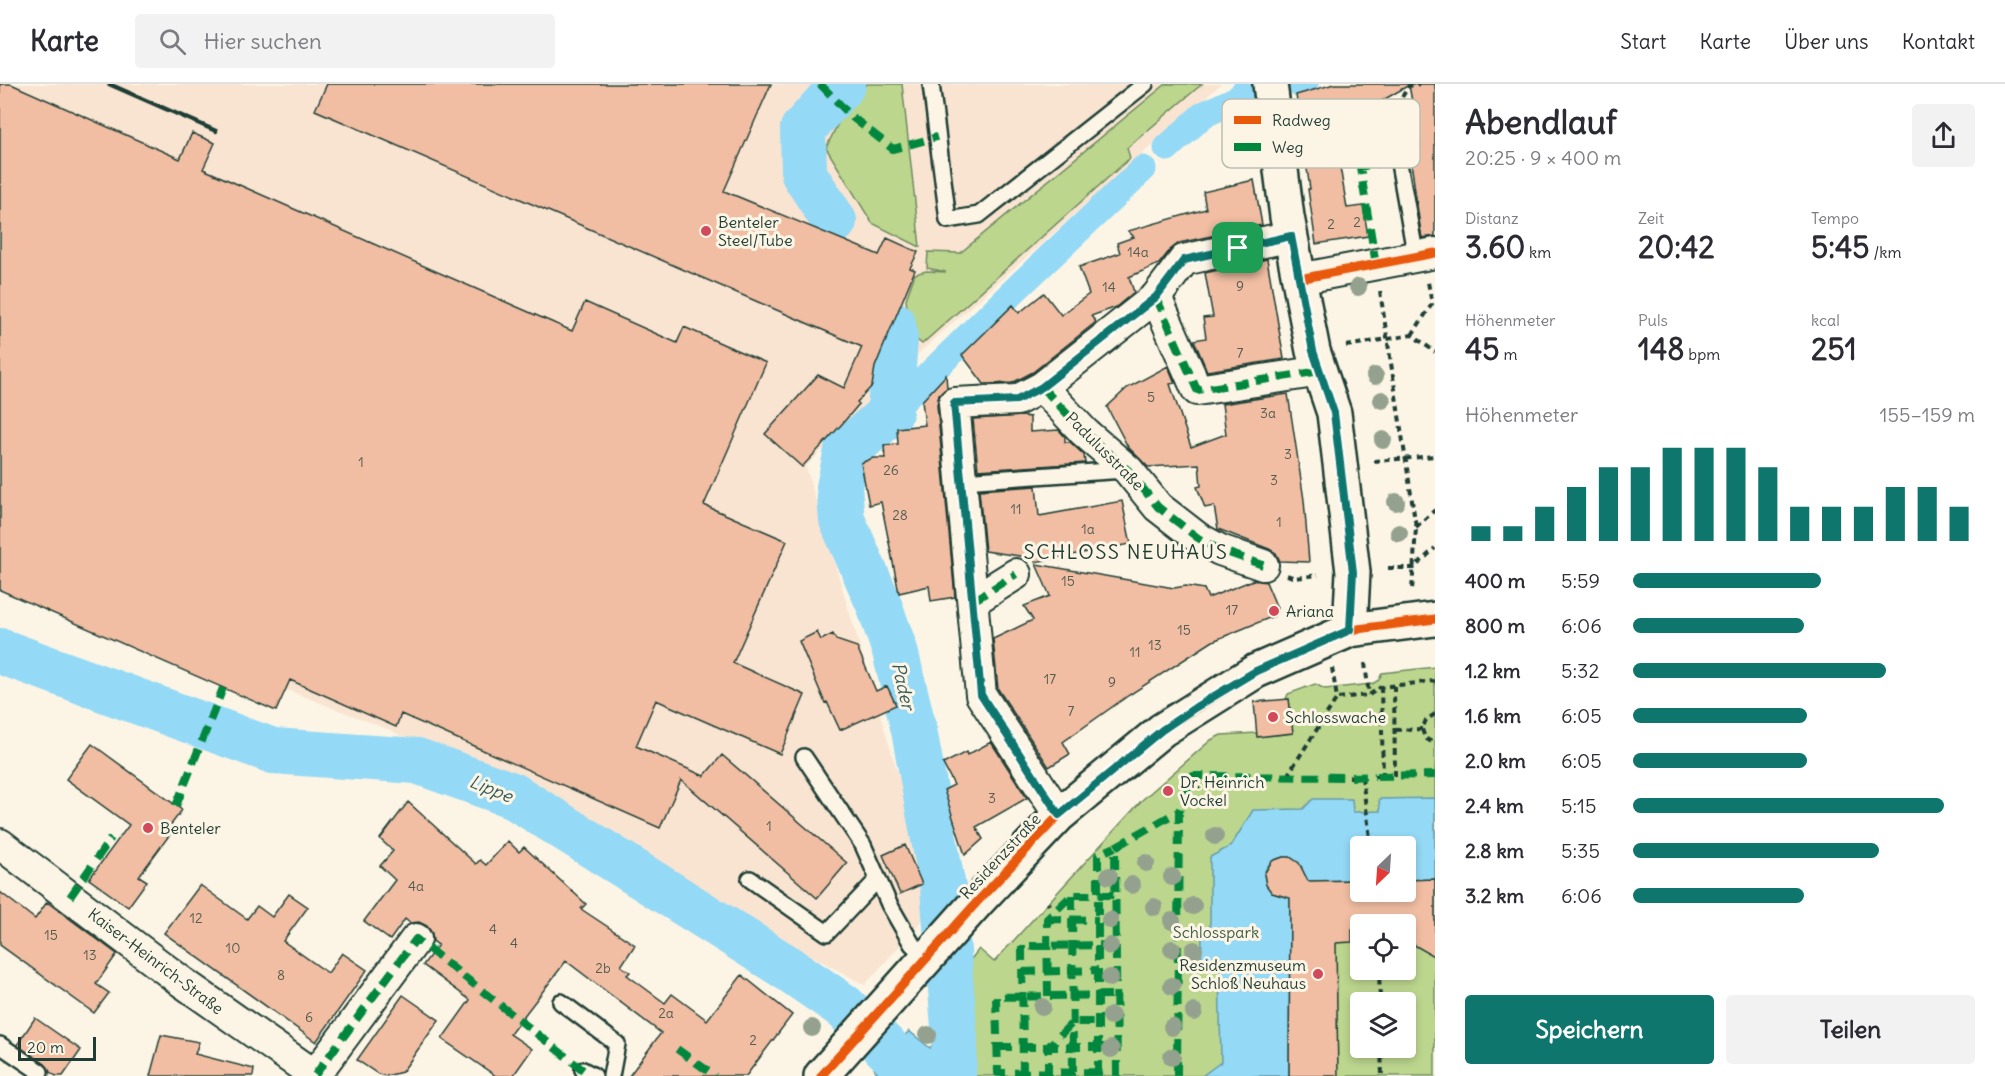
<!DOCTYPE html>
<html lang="de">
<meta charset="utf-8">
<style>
:root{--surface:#fff;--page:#f2f2f3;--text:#2b2b33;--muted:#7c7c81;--line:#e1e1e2;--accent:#0f766e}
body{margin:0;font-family:Delius,sans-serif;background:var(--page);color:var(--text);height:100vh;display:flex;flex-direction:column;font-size:22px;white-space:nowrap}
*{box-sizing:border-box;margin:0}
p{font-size:20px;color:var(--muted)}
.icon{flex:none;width:33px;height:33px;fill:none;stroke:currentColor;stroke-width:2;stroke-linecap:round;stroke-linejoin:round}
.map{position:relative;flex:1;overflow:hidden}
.details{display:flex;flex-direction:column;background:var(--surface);width:570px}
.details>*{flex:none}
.needle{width:39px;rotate:205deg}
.tools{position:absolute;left:1350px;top:752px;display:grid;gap:12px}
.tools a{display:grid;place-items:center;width:66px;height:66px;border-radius:6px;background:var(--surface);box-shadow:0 3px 9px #0003;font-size:30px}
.scale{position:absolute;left:18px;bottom:15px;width:78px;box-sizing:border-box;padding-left:6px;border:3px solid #1f3d34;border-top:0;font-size:16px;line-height:21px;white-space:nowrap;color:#1f3d34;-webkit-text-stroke:4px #fcf5e5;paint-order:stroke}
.pin{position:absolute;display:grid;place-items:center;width:51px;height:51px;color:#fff;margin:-26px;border-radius:12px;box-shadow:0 3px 9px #0006}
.round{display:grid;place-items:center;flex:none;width:63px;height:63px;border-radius:6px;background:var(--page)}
.head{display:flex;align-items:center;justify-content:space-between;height:102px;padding:0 30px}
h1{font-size:33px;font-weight:700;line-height:45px}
.figures{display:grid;grid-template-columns:repeat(3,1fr);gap:9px;height:102px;padding:6px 30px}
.figures div{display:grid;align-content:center}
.figures b{font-size:30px;font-weight:700}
.figures small{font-size:16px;font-weight:400}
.figures p{font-size:16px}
.chart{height:168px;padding:12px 30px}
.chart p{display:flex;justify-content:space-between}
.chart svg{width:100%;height:108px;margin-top:6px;stroke:var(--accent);stroke-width:6}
.primary-button{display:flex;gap:12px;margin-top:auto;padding:12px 30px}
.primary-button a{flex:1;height:69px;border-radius:6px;background:var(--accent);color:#fff;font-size:24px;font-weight:700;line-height:69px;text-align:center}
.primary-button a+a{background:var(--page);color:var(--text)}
ul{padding:0 30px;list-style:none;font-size:20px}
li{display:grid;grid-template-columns:96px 72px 1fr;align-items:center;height:45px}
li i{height:15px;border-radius:8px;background:var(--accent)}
header{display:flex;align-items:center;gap:36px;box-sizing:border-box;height:84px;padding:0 30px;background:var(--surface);border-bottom:2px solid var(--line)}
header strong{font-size:28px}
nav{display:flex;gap:33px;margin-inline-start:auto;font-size:21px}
.search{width:420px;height:54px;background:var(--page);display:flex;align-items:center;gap:15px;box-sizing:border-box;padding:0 21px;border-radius:6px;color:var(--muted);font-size:22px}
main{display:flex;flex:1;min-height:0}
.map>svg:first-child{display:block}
.built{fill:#f9e4d1}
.green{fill:#bcd68e;stroke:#6e8a61;stroke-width:1.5;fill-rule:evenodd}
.water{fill:#94d9f6;stroke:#659ba8;stroke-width:1.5}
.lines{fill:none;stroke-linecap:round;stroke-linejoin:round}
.canal{stroke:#94d9f6;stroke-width:27}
.river{stroke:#94d9f6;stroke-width:46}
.building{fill:#f1bea3;stroke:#1f3d34;stroke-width:1.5}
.lane-casing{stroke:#1f3d34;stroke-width:20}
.street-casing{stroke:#1f3d34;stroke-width:34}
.secondary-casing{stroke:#1f3d34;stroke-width:38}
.path{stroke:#1f3d34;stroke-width:4;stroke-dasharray:6 4.5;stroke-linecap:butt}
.lane{stroke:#fcf5e5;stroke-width:15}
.street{stroke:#fcf5e5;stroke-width:30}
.secondary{stroke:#fcf5e5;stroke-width:33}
.rail{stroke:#1f3d34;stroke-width:4.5}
.quiet{stroke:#00873e;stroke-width:8;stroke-dasharray:15 8;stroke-linecap:butt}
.cycleway-casing{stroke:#fcf5e5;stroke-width:13}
.cycleway{stroke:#e8590c;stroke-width:9}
.tree{fill:#94a18e}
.route-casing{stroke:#fff;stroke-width:12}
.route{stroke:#0f766e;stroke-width:8}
.poi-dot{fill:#d1495b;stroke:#fcf5e5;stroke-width:2}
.labels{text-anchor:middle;stroke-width:6;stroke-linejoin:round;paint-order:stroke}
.number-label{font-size:14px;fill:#545d50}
.poi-label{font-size:16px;fill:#1f3d34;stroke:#fcf5e5;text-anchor:start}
.street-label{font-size:16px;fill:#1f3d34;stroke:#fcf5e5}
.park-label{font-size:16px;fill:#3e5c46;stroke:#fcf5e5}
.water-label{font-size:18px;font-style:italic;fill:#365c5b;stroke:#fcf5e5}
.quarter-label{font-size:20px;letter-spacing:1.5px;fill:#1f3d34;stroke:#fcf5e5}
.key{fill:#fcf5e5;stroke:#babeb0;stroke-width:1.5}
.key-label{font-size:16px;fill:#1f3d34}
</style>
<header>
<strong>Karte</strong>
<div class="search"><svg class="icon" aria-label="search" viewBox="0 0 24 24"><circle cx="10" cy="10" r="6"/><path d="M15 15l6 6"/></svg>Hier suchen</div>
<nav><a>Start</a><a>Karte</a><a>Über uns</a><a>Kontakt</a></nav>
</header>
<main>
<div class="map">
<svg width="1435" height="992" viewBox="0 0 1435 992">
<rect width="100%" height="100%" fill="#fcf5e5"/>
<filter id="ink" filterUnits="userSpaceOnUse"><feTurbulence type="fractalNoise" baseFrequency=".0167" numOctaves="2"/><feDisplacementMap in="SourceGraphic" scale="12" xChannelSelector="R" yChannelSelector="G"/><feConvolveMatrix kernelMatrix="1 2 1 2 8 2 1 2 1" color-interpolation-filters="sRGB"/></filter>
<g filter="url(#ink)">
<path class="built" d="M0 0H867L847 22 920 162 902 0H1166L960 169 947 188 926 236 1202 0H1221L891 294 806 383 937 820 865 901 392 647 208 575Z"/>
<path class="green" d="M867 0H902L920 163 872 139 826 64 847 21Z
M1166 0H1202L1127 64 1130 74 922 260 910 250 906 215 915 190 926 187 946 188 927 184 928 168 960 169Z
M1435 583V992H973L966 947 964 884 979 865 994 878 1142 716 1211 656 1221 651 1257 649 1258 653 1293 649 1289 615H1286L1288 610 1315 600 1325 605 1372 600 1379 596 1382 589ZM1360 762H1406V807H1360ZM1360 840H1406V885H1360ZM1360 918H1406V963H1360Z"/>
<path class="water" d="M1435 714V795L1406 796V762H1360V796L1304 797 1302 783 1290 773C1277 772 1268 777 1264 790 1265 805 1274 814 1290 812L1289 992H1202L1221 978 1219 884 1201 878 1202 854 1210 848V773L1231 762 1253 726 1303 725 1313 715H1352L1353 728 1380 727 1379 715Z
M964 884 966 947 973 992H879L874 984 909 947 930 964 938 954 934 918Z"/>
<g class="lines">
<path class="canal" d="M1301 1 1305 0
M1167 64 1203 31 1241 13 1243 9 1249 6
M890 329 1019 202 1143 85"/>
<path class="river" d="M834 137 804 90 803 45 843 0
M893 240 895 254 890 329 847 367 839 403 842 436 878 518 895 567 914 646 943 804 955 956 953 992
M0 567 273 667 417 677 512 711 789 885 843 922 915 992"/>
</g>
<path class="building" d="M0 0H11L180 75 192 49 215 59 203 85 572 247 585 218 677 259 684 243 766 279 704 421 787 457 733 579 805 611 780 670 656 616 636 662 704 692 722 671 847 779 817 814 681 696 660 744 401 630 396 643 290 596 276 627 0 506Z
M327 0H771L724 107 879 171 887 154 918 168 910 184 915 186 875 283 872 302 857 318 859 320 842 340 802 383 765 350 818 291 844 304 862 263 315 26Z
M1334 0H1435V152L1422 154 1421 149 1409 64 1420 62 1409 1 1361 29 1354 30 1364 80 1340 83 1347 124 1363 122 1368 152 1316 160 1308 105H1310L1296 11Z
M1254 96 1262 141 1179 159 1170 166 1159 180 1129 193 1134 208 1116 223 1091 232 1096 238 1033 288 1012 299 984 300 962 271 1013 221 1019 229 1044 209 1061 231 1089 210 1079 183 1120 169 1117 159 1134 153 1128 147 1206 125 1203 108Z
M1267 175 1284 275 1207 287 1194 256 1206 254 1203 234 1213 233 1205 189Z
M1168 282 1175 299 1170 300 1191 363 1226 350 1222 320 1288 310 1304 416 1309 478 1280 477 1276 469 1269 465 1218 445 1214 422 1205 424 1197 403 1201 402 1199 380 1148 383 1128 363 1107 323 1127 304Z
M946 291 947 304 939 311 937 321 955 513 931 517 929 502 899 509 881 418 869 421 861 379 873 374H885L884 361 898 360 897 344 925 341 922 317Z
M1023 332 1030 333V348L1059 346 1065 353V358H1070L1084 371 1085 379 978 386 973 335Z
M1036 402 1039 432 1122 417 1131 460 1035 478 1034 474 985 467 979 406Z
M1036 480 1174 504 1186 502 1204 505 1208 514 1253 496 1266 498 1277 524 1274 532 1213 557 1129 611 1063 658 1070 670 1049 683 998 605 993 555 1033 536 1024 522 1050 512Z
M817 548 821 556 833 550 836 556 857 563 876 607 887 602 896 621 840 646 827 618 825 619 799 557Z
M1289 615 1293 649 1257 653 1254 618Z
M991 658 1027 714 976 743 983 755 965 771 944 706 954 701 943 680 966 668 967 671Z
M92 660 182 726 167 746 171 749 139 792 147 797 128 823 89 795 129 741 66 695Z
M408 718 476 780 480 776 486 781 508 757 519 768 524 763 586 820 581 825 635 861 621 882 630 888 627 891 665 919 672 910 707 936 742 891 792 931 746 992H629L661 949 566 877 510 950 532 965 513 992H496L442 955 470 916 423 881 438 861 433 857 432 849 427 842 419 838 410 839 405 835 390 856 364 837 395 796 380 782 393 767 380 755Z
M905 761 922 800 900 810 883 771Z
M1283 773H1290L1299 779 1308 797 1360 796V807H1406V796L1435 795V873L1409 858 1406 851V840H1360V846H1352V858L1336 859 1338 992H1289L1290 814 1272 809 1266 801 1264 790 1272 777Z
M200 801 247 835 257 822 272 833 289 810 308 823 283 857 328 889 342 869 367 886 316 958 164 849Z
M0 808 35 835 47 818 117 870 96 900 109 909 94 929 0 861Z
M403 911 439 936 402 988 386 992 378 990 357 976Z
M35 934 81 966 63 992H56L50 988 45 980 17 961Z
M161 951 199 958 195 970 254 985 253 992H150Z"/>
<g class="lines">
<defs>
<path id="lane" d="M931 0 948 136 979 131 1145 0
M1390 29 1416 174
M962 397 1125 386
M804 673 863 761 889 820 912 860 927 873
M750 795 827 849 878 795
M561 918 617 960 611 992
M0 961 40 988
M583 986 594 992"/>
<path id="street" d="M1299 195 1435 169
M1156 213 1197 306 1321 287
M1042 303 1084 348 1128 386 1158 423 1198 454 1220 466 1263 481
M973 517 1016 490
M1059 731 981 611 954 319 1017 316 1042 303 1156 213 1184 176 1291 152
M0 760 182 898 316 992
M315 991 416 855"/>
<path id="secondary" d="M1270 0 1287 133 1299 195 1313 267 1334 329 1353 488 1350 546
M821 992 977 818 1059 731 1162 646 1256 587 1350 546 1435 535"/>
</defs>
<use href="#lane" class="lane-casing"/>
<use href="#street" class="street-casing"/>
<use href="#secondary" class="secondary-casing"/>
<path class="path" d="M1402 13 1409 2 1419 0
M1303 44 1370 33
M1380 207 1416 443 1412 507
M1412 251 1432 220 1428 198
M1346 262 1412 251 1435 268
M1374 377 1435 372
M1416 443 1435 426
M1388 484H1414L1435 464
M1287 491 1295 494 1318 491
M1365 579 1369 611
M1332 584 1337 614 1369 611 1381 603 1435 597
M1394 602 1395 692
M1381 603 1383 692
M1435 630 1426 636 1422 645 1425 654 1435 660
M1395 646 1422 645
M1287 692 1337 614
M1375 692H1377
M1349 693H1351
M1362 693 1371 762
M1048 819 1049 821
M1379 885 1380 918
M1381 963 1382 992"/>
<use href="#lane" class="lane"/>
<use href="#street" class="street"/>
<use href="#secondary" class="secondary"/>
<path class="rail" d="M109 0 216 47"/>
<path class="quiet" d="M820 0 852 33 893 65 937 53
M1376 181 1360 83 1398 75
M1156 213 1197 306 1321 287
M1042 303 1084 348 1128 386 1158 423 1198 454 1220 466 1263 481
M973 517 1016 490
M1377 692 1435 691
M1351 693 1375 692
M176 722 223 604
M1072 811 1073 992
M70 813 111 754
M1047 835 1098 836
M1022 888 1098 886
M1048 912 1047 835 1072 811H1115
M997 963H1116
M677 965 715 992
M1098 988 998 989 996 913 1116 911
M315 991 416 855 583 986
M1023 992 1022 862 1116 861
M1048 992V963L1073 938H1098
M1098 992V771L1115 763
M1117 992 1115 763 1179 727
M1177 992 1179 727 1193 692 1349 693"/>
<defs>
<path id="cycleway" d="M1350 546 1353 488 1334 329 1313 267 1299 195 1435 169
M1059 731 981 611 954 319 1017 316 1042 303 1156 213 1184 176 1291 152
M821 992 977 818 1059 731 1162 646 1256 587 1350 546 1435 535"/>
</defs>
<use href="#cycleway" class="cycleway-casing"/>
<use href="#cycleway" class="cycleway"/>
</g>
<g class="tree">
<circle cx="1358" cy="203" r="9"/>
<circle cx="1375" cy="292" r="9"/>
<circle cx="1382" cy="316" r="9"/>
<circle cx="1383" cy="356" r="9"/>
<circle cx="1396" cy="418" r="9"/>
<circle cx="1399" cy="449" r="9"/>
<circle cx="1215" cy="752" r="9"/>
<circle cx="1146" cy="779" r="9"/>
<circle cx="1109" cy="792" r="9"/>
<circle cx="1172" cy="793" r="9"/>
<circle cx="1132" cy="801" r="9"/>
<circle cx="1193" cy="822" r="9"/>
<circle cx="1154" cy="823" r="9"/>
<circle cx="1110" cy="836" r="9"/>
<circle cx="1172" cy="837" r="9"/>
<circle cx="1110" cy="862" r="9"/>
<circle cx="1172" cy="865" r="9"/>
<circle cx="1194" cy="866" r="9"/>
<circle cx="1110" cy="894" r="9"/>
<circle cx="1172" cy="902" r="9"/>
<circle cx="1042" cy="923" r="9"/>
<circle cx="1194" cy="928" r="9"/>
<circle cx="1111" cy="932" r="9"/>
<circle cx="1172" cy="943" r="9"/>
<circle cx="812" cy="944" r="9"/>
<circle cx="928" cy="951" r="9"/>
<circle cx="1111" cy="965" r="9"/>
<circle cx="1172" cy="973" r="9"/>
</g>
</g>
<g class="lines" filter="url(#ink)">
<defs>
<path id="route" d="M1291 152 1313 267 1334 329 1353 488 1350 546 1256 587 1196 623 1162 646 1059 731 981 611 954 319 1017 316 1042 303 1156 213 1184 176Z"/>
</defs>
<use href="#route" class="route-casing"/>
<use href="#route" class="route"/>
</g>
<g class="poi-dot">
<circle cx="706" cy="147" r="6"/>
<circle cx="1274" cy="527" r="6"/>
<circle cx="1273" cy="633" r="6"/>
<circle cx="1168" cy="707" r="6"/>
<circle cx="148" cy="744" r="6"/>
<circle cx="1318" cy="890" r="6"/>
</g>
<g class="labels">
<g class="number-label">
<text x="1357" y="143">2</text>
<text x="1331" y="145">2</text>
<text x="1138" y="173">14a</text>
<text x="1240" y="207">9</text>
<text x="1109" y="208">14</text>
<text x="1240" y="274">7</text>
<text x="1151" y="318">5</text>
<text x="1268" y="334">3a</text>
<text x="1288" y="375">3</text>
<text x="361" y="383">1</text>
<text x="891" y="391">26</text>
<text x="1274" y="401">3</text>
<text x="1016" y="430">11</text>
<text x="900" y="436">28</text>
<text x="1279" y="443">1</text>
<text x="1088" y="450">1a</text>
<text x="1068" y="502">15</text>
<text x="1232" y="531">17</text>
<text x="1184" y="551">15</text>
<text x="1155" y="566">13</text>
<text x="1135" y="573">11</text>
<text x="1050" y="600">17</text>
<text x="1112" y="603">9</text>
<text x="1071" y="632">7</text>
<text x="992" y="719">3</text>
<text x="769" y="747">1</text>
<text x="416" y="807">4a</text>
<text x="196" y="839">12</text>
<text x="493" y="850">4</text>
<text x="51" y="856">15</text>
<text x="514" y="864">4</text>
<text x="233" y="869">10</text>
<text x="90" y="876">13</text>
<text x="603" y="889">2b</text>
<text x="281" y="896">8</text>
<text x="666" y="934">2a</text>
<text x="309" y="938">6</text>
<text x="753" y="961">2</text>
</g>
<g class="poi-label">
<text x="718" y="144">Benteler<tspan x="718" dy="18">Steel/Tube</tspan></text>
<text x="1286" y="533">Ariana</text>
<text x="1285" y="639">Schlosswache</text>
<text x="1180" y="704">Dr. Heinrich<tspan x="1180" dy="18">Vockel</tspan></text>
<text x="160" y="750">Benteler</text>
<text x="1306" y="887" text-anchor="end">Residenzmuseum<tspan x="1306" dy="18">Schloß Neuhaus</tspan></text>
</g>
<g class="street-label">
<text transform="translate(1105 367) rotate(45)" y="6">Padulusstraße</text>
<text transform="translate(1000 772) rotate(-47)" y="6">Residenzstraße</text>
<text transform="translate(156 877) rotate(37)" y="6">Kaiser-Heinrich-Straße</text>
</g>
<g class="park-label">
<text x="1216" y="854">Schlosspark</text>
</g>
<g class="water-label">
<text transform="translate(903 602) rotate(77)" y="6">Pader</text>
<text transform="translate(491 705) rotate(22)" y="6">Lippe</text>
</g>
<g class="quarter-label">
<text x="1126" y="475">SCHLOSS NEUHAUS</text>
</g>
</g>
<rect x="1222" y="15" width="198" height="69" rx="9" class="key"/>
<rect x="1234" y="32" width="27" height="8" fill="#e8590c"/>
<rect x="1234" y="59" width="27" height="8" fill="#00873e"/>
<g class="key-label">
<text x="1272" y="42">Radweg</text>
<text x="1272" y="69">Weg</text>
</g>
</svg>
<div class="tools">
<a><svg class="needle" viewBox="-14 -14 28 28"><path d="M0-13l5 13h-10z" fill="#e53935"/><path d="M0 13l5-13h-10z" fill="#7c7c81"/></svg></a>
<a><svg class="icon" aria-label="locate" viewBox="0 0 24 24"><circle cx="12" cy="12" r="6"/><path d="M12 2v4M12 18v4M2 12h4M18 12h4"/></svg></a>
<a><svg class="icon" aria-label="layers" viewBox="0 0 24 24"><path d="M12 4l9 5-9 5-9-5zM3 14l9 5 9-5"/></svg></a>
</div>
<div class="scale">20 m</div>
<div class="pin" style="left:1238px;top:164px;background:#1e9e55"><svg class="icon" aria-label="arrive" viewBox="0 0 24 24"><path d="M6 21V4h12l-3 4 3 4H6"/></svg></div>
</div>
<section class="details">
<div class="head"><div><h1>Abendlauf</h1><p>20:25 · 9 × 400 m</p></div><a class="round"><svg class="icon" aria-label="share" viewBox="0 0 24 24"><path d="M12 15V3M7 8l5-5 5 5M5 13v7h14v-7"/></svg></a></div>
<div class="figures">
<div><p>Distanz</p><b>3.60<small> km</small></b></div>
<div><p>Zeit</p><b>20:42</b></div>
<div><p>Tempo</p><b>5:45<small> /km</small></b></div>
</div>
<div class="figures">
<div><p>Höhenmeter</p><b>45<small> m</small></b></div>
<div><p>Puls</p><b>148<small> bpm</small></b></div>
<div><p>kcal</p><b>251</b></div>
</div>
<div class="chart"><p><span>Höhenmeter</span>155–159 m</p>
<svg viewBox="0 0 160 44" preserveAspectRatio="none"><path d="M5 44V38M15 44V38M25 44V30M35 44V22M45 44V14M55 44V14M65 44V6M75 44V6M85 44V6M95 44V14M105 44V30M115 44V30M125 44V30M135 44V22M145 44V22M155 44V30"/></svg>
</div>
<ul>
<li><b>400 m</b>5:59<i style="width:55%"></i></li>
<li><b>800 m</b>6:06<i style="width:50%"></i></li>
<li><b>1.2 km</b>5:32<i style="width:74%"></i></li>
<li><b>1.6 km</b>6:05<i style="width:51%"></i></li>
<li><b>2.0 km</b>6:05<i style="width:51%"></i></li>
<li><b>2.4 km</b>5:15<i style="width:91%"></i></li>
<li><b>2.8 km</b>5:35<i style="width:72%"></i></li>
<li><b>3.2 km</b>6:06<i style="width:50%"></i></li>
</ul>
<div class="primary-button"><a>Speichern</a><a>Teilen</a></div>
</section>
</main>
